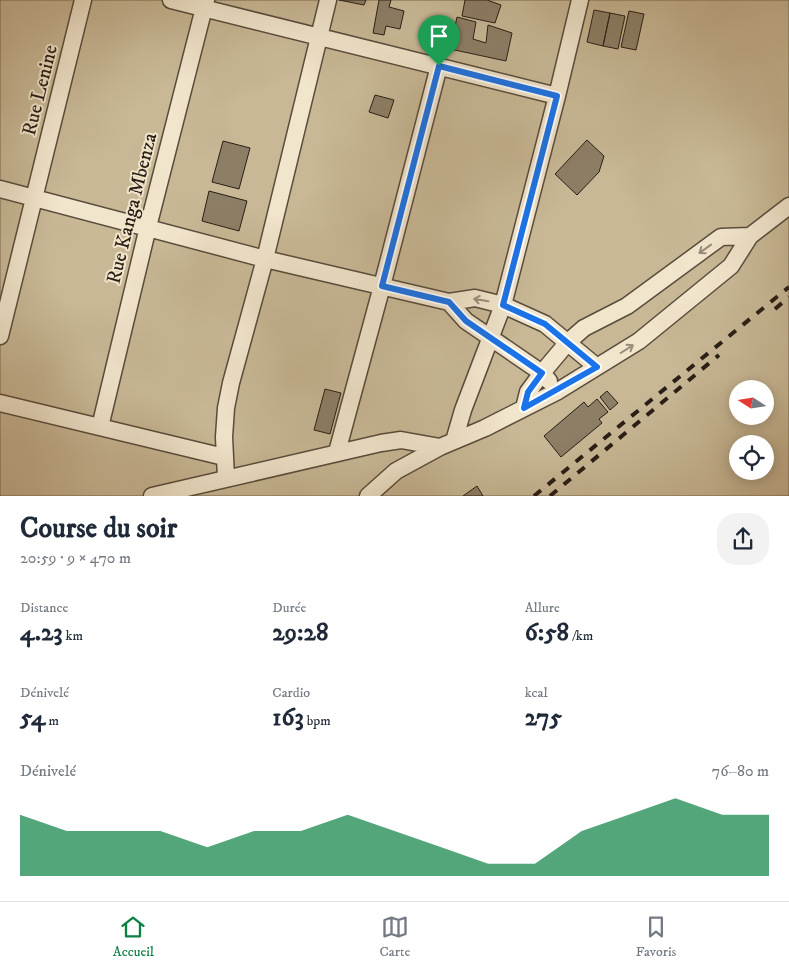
<!DOCTYPE html>
<html lang="fr">
<meta charset="utf-8">
<style>
:root{--surface:#fff;--page:#f2f2f3;--text:#1f2937;--muted:#747a83;--line:#e0e1e3;--accent:#0b8043}
body{margin:0;font-family:"IM FELL DW Pica",serif;background:var(--page);color:var(--text);height:100vh;display:flex;flex-direction:column;font-size:19px;white-space:nowrap}
*{box-sizing:border-box;margin:0}
p{font-size:16px;color:var(--muted)}
.icon{flex:none;width:28px;height:28px;fill:none;stroke:currentColor;stroke-width:2;stroke-linecap:round;stroke-linejoin:round}
.map{position:relative;height:496px;overflow:hidden}
.side{display:flex;flex-direction:column;background:var(--surface);flex:1}
.side>*{flex:none}
.needle{width:32px;rotate:282deg}
.controls{position:absolute;left:729px;top:380px;display:grid;gap:10px}
.controls a{display:grid;place-items:center;width:45px;height:45px;border-radius:50%;background:var(--surface);box-shadow:0 2px 12px #0003;font-size:25px}
.pin{position:absolute;display:grid;place-items:center;width:42px;height:42px;color:#fff;margin:-51px -21px;border-radius:50% 50% 50% 0;rotate:-45deg;box-shadow:0 0 5px #0007}
.pin .icon{rotate:45deg}
.round{display:grid;place-items:center;flex:none;width:52px;height:52px;border-radius:20px;background:var(--page)}
.headline{display:flex;align-items:center;justify-content:space-between;height:85px;padding:0 20px}
h1{font-size:28px;font-weight:700;line-height:38px}
.stats{display:grid;grid-template-columns:repeat(3,1fr);gap:8px;height:85px;padding:5px 20px}
.stats div{display:grid;align-content:center}
.stats b{font-size:25px;font-weight:700}
.stats small{font-size:14px;font-weight:400}
.stats p{font-size:14px}
.chart{height:140px;padding:10px 20px}
.chart p{display:flex;justify-content:space-between}
.chart svg{width:100%;height:90px;margin-top:5px;fill:var(--accent);opacity:.7}
.menu{display:flex;justify-content:space-around;align-items:center;height:70px;border-top:1px solid var(--line);background:var(--surface);font-size:14px;color:var(--muted)}
.menu a{display:grid;justify-items:center;gap:2px}
.menu .selected{color:var(--accent)}
.map>svg:first-child{display:block}
.green{fill:#c8b896;stroke:#786b56;fill-rule:evenodd}
.building{fill:#8d7e66;stroke:#291e16}
.lines{fill:none;stroke-linecap:round;stroke-linejoin:round}
.minor-casing{stroke:#594c3c;stroke-width:19}
.minor{stroke:#f1e5cc;stroke-width:16}
.rail{stroke:#291e16;stroke-width:4;stroke-dasharray:9 9;stroke-linecap:butt}
.oneway{stroke:#978b7a}
.route-casing{stroke:#fff;stroke-width:10}
.route{stroke:#1a73e8;stroke-width:6}
.labels{text-anchor:middle;stroke-width:4;stroke-linejoin:round;paint-order:stroke}
.street-label{font-size:20px;fill:#291e16;stroke:#f1e5cc}
</style>
<div class="map">
<svg width="789" height="496" viewBox="0 0 789 496">
<rect width="100%" height="100%" fill="#e9d7b0"/>
<filter id="stains"><feTurbulence type="fractalNoise" baseFrequency=".004" numOctaves="4"/><feColorMatrix values="0 0 0 0 .2 0 0 0 0 .09 0 0 0 0 .02 0 0 0 .5 -.17"/></filter>
<radialGradient id="worn" r=".72"><stop offset=".6" stop-color="#630" stop-opacity="0"/><stop offset="1" stop-color="#630" stop-opacity=".3"/></radialGradient>
<path class="green" d="M0 0H789V496H0ZM738 389H765V416H738ZM738 444H765V471H738Z"/>
<path class="building" d="M339 0H366L364 5Z
M379 0H391L389 7 404 11 400 29 386 26 384 35 373 33Z
M465 0H487L501 5 495 23 462 16Z
M594 10 610 13 603 46 587 42Z
M629 11 644 14 636 50 621 47Z
M610 13 625 16 618 49 603 46Z
M457 17 476 22 473 39 486 43 488 25 512 33 506 61 450 49Z
M375 95 394 100 388 118 369 112Z
M587 140 604 156 599 172 577 195 555 174Z
M223 141 250 148 239 189 212 182Z
M209 191 247 201 239 231 202 221Z
M325 389 341 393 330 434 314 430Z
M607 391 618 403 610 410 600 397Z
M597 399 608 412 599 419 602 423 561 457 544 436 584 402 588 407Z
M477 486 483 496H463Z"/>
<g class="lines">
<defs>
<path id="minor" d="M171 0 557 96
M0 189 265 259 449 302 475 298 503 305 545 324 597 367
M449 302 466 321 542 373 549 381
M0 336 83 0
M0 403 224 457
M524 408 528 392 542 373 568 342 584 328 627 306 721 237 750 236
M100 427 148 227 206 0
M454 441 463 410 503 305 557 96 580 0
M337 452 382 286 439 66
M226 478 224 437 226 408 231 383 265 259 328 0
M152 496 381 443 401 440 440 447
M368 496 396 471 440 447 485 428 558 391 639 341 731 266 750 236 789 206"/>
</defs>
<use href="#minor" class="minor-casing"/>
<use href="#minor" class="minor"/>
<path class="rail" d="M775 309 789 297
M534 496 789 287
M550 496 719 355"/>
</g>
<defs><path id="oneway-shaft" d="M-6 0H5M1.5-3L5.5 0L1.5 3" fill="none" stroke-width="1.6" stroke-linecap="round" stroke-linejoin="round" transform="scale(1.25)"/></defs>
<g class="oneway">
<use href="#oneway-shaft" transform="translate(705 249) rotate(144)"/>
<use href="#oneway-shaft" transform="translate(481 300) rotate(-170)"/>
<use href="#oneway-shaft" transform="translate(627 349) rotate(-32)"/>
</g>
<g class="lines">
<defs>
<path id="route" d="M439 66 557 96 503 305 545 324 597 367 524 408 528 392 542 373 466 321 449 302 382 286Z"/>
</defs>
<use href="#route" class="route-casing"/>
<use href="#route" class="route"/>
</g>
<g class="labels">
<g class="street-label">
<text transform="translate(39 90) rotate(-76)" y="7">Rue Lenine</text>
<text transform="translate(131 208) rotate(-76)" y="7">Rue Kanga Mbenza</text>
</g>
</g>
<rect width="100%" height="100%" filter="url(#stains)"/>
<rect width="100%" height="100%" fill="url(#worn)"/>
</svg>
<div class="controls">
<a><svg class="needle" viewBox="-14 -14 28 28"><path d="M0-13l5 13h-10z" fill="#e53935"/><path d="M0 13l5-13h-10z" fill="#747a83"/></svg></a>
<a><svg class="icon" aria-label="locate" viewBox="0 0 24 24"><circle cx="12" cy="12" r="6"/><path d="M12 2v4M12 18v4M2 12h4M18 12h4"/></svg></a>
</div>
<div class="pin" style="left:439px;top:66px;background:#1e9e55"><svg class="icon" aria-label="arrive" viewBox="0 0 24 24"><path d="M6 21V4h12l-3 4 3 4H6"/></svg></div>
</div>
<section class="side">
<div class="headline"><div><h1>Course du soir</h1><p>20:59 · 9 × 470 m</p></div><a class="round"><svg class="icon" aria-label="share" viewBox="0 0 24 24"><path d="M12 15V3M7 8l5-5 5 5M5 13v7h14v-7"/></svg></a></div>
<div class="stats">
<div><p>Distance</p><b>4.23<small> km</small></b></div>
<div><p>Durée</p><b>29:28</b></div>
<div><p>Allure</p><b>6:58<small> /km</small></b></div>
</div>
<div class="stats">
<div><p>Dénivelé</p><b>54<small> m</small></b></div>
<div><p>Cardio</p><b>163<small> bpm</small></b></div>
<div><p>kcal</p><b>275</b></div>
</div>
<div class="chart"><p><span>Dénivelé</span>76–80 m</p>
<svg viewBox="0 0 160 44" preserveAspectRatio="none"><path d="M0 44V14L10 22L20 22L30 22L40 30L50 22L60 22L70 14L80 22L90 30L100 38L110 38L120 22L130 14L140 6L150 14L160 14V44z"/></svg>
</div>
</section>
<nav class="menu">
<a class="selected"><svg class="icon" aria-label="home" viewBox="0 0 24 24"><path d="M3 11l9-7 9 7M6 9v11h12V9"/></svg>Accueil</a>
<a><svg class="icon" aria-label="map" viewBox="0 0 24 24"><path d="M3 6l6-2 6 2 6-2v14l-6 2-6-2-6 2zM9 4v14M15 6v14"/></svg>Carte</a>
<a><svg class="icon" aria-label="saved" viewBox="0 0 24 24"><path d="M7 4h10v16l-5-4-5 4z"/></svg>Favoris</a>
</nav>
